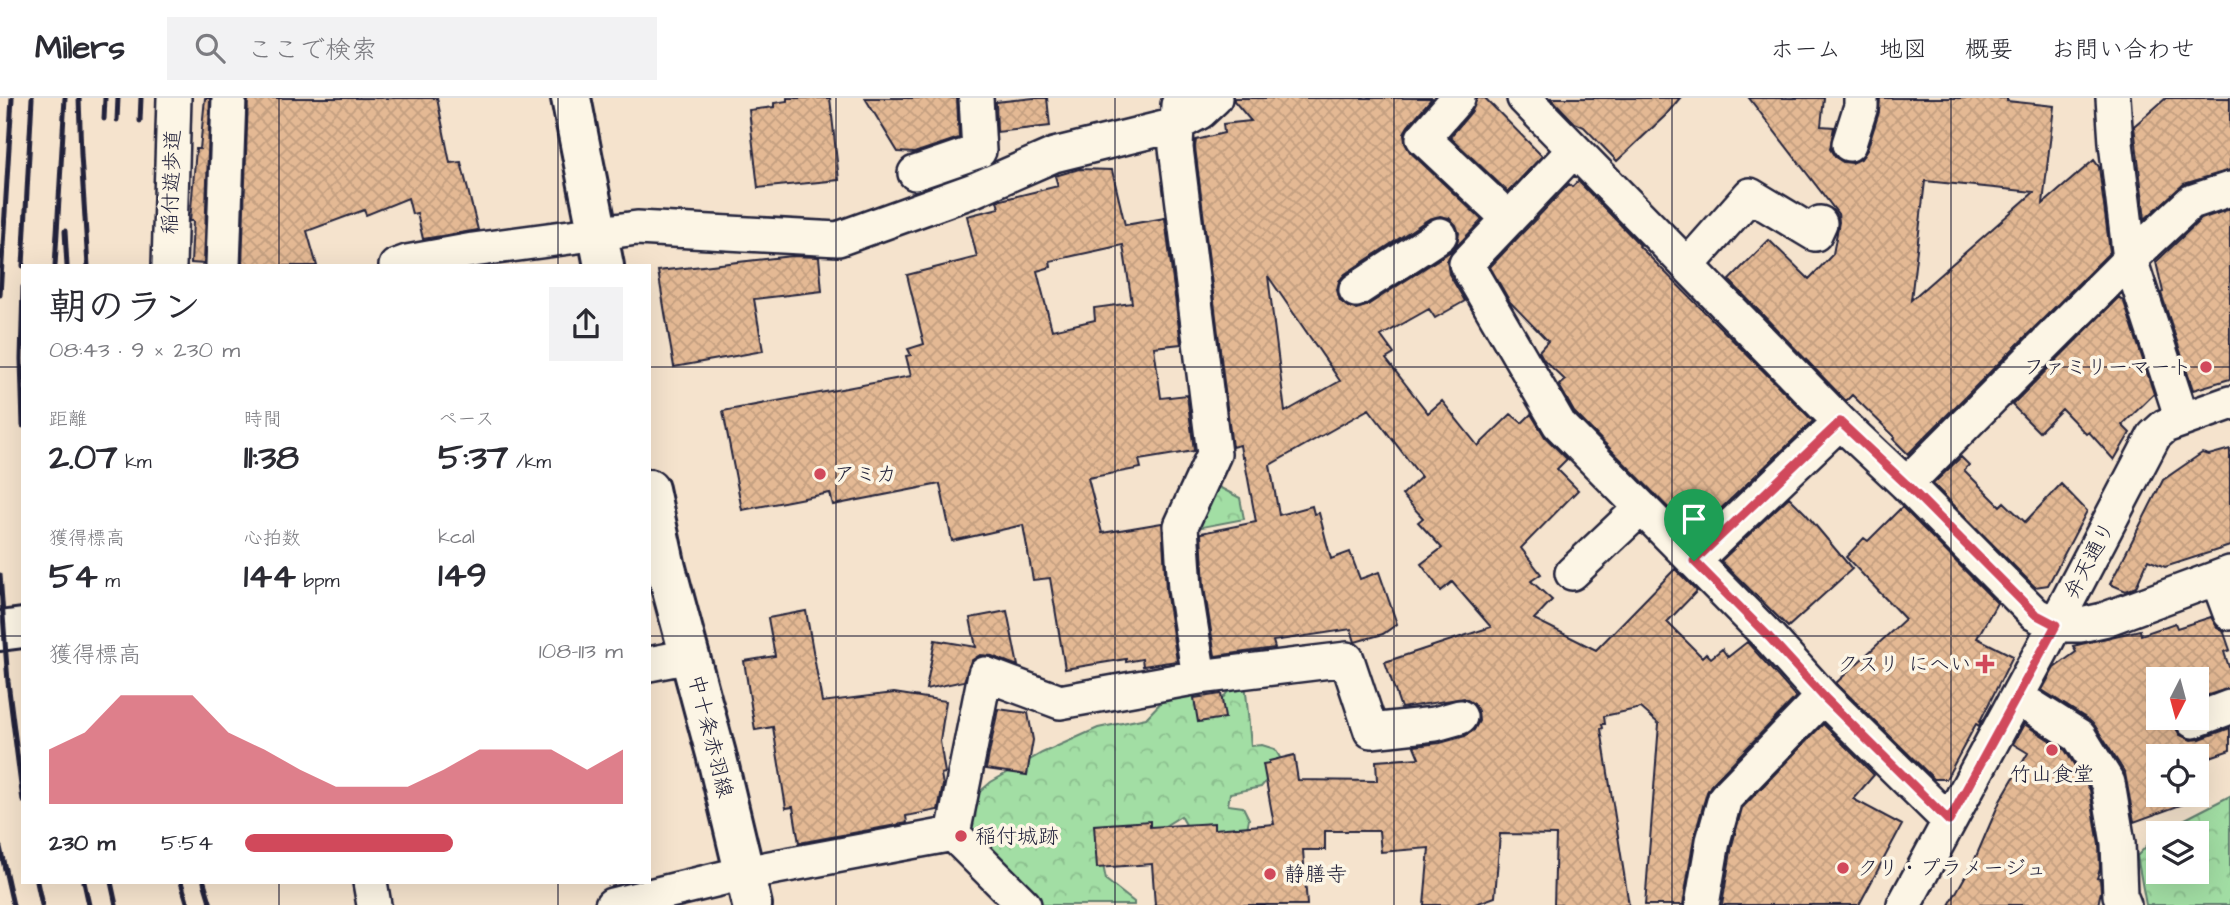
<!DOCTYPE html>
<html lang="ja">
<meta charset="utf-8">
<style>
:root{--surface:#fff;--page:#f2f2f3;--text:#2b2b33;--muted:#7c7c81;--line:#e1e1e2;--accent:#d1495b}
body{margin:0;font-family:"Architects Daughter","Klee One",sans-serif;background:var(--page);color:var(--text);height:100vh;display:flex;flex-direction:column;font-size:26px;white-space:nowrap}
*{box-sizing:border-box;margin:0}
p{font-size:23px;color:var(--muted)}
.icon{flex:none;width:38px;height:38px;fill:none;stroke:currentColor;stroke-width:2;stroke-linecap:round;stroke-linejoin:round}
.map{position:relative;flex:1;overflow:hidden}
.sheet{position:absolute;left:21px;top:166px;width:630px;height:620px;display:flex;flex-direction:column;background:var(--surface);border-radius:0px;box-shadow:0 7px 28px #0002}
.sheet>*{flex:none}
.needle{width:46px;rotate:186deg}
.fabs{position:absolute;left:2146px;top:569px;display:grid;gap:14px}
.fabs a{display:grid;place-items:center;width:63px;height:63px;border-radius:0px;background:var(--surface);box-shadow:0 7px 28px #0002;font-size:35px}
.pin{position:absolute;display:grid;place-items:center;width:60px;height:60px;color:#fff;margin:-72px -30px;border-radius:50% 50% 50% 0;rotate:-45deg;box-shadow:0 0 7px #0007}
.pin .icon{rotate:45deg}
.round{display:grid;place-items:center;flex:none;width:74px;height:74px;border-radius:0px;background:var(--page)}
.head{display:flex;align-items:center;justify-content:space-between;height:119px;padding:0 28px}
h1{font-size:38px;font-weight:700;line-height:52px}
.figures{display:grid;grid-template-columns:repeat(3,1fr);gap:10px;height:119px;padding:7px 28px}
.figures div{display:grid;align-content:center}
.figures b{font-size:35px;font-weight:700}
.figures small{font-size:19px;font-weight:400}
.figures p{font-size:19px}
.chart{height:196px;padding:14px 28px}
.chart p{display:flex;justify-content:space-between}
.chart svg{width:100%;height:126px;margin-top:7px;fill:var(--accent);opacity:.7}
ul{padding:0 28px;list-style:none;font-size:23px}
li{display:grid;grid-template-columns:112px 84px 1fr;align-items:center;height:52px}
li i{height:18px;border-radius:9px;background:var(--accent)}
header{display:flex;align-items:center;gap:42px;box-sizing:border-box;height:98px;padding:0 35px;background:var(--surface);border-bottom:2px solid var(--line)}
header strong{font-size:33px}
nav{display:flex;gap:38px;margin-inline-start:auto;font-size:24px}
.search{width:490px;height:63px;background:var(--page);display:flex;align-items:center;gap:18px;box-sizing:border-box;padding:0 24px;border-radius:0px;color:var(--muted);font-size:26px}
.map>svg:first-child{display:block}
.forest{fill:url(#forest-crowns);stroke:#628070;stroke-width:2}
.building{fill:url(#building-cross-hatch);stroke:#22223b;stroke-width:2;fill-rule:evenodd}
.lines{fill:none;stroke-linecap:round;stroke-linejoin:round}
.minor-casing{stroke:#22223b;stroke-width:38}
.major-casing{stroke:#22223b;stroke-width:44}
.minor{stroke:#fcf5e5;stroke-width:33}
.major{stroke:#fcf5e5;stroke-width:38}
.rail{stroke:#22223b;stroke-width:5}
.route-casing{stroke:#fff;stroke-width:14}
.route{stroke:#d1495b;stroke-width:9}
.grid{fill:none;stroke:#22223b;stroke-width:2;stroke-opacity:0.55}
.poi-dot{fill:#d1495b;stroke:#fcf5e5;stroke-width:2.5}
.labels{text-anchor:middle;stroke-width:7;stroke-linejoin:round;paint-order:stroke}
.street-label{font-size:21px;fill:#22223b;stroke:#fcf5e5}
.poi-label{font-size:21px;fill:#22223b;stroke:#fcf5e5;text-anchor:start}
</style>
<header>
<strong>Milers</strong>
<div class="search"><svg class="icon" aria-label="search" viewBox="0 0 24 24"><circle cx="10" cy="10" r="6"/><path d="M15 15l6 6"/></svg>ここで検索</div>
<nav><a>ホーム</a><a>地図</a><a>概要</a><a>お問い合わせ</a></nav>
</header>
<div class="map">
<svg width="2230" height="807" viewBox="0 0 2230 807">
<defs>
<pattern id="forest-crowns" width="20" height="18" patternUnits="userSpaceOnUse" patternTransform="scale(1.75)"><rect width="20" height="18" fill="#a2dea4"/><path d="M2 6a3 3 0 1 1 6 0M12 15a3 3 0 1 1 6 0" fill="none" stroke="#8bbe8e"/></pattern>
<pattern id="building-cross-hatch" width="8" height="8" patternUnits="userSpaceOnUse" patternTransform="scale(1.75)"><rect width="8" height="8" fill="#e4b994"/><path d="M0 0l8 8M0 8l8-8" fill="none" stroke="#c39f80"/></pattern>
</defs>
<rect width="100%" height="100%" fill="#f5e3cd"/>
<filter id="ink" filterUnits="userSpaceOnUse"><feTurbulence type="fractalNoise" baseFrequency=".0143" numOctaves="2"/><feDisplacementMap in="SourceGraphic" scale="14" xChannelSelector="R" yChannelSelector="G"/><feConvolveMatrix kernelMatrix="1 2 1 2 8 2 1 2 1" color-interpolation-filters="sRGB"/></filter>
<g filter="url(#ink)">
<path class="forest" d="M1213 386 1240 400 1244 421 1192 431Z
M1245 583 1251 648 1262 647 1275 651 1282 663 1261 689 1230 695 1228 707 1243 709 1249 721 1244 746H1197L1181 718 1144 741 1099 747 1106 782 1134 804V807H1002L968 763 975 698 991 684 1042 655 1098 630 1146 620 1167 598 1192 592 1214 612 1229 592Z
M2230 698V807H2146L2137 758 2158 736V774H2196V735H2158Z"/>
<path class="building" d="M205 0H210L204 166 191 165 193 123H190L196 51H200Z
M248 0H437L450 65 461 64 478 132 423 141 417 115 412 116 408 100 366 117 364 112 307 133 317 168H242Z
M787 0H830L839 82 758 90 749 12 774 9V5L787 3Z
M865 0H957L959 40 914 55 898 54Z
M1034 0H1047L1050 28 997 34 996 4Z
M1234 0H1432L1408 28 1404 35 1405 45 1410 54 1482 122 1452 153 1447 163 1449 176 1465 203 1435 220 1429 211 1381 238 1394 256 1386 261 1428 315 1442 303 1478 348 1511 316 1522 325 1531 316 1545 339 1567 361 1557 371 1578 392 1521 450 1541 476 1531 483 1552 502 1534 521 1596 552 1675 471 1697 493 1667 524 1702 559 1706 555 1711 560 1722 551 1728 559 1747 544 1796 599 1711 687 1707 694 1694 740 1683 807H1645L1659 626 1641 610 1604 618 1605 626H1602L1603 630 1601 631 1629 807H1554L1556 737 1500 736 1495 799 1473 807H1424L1429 750 1381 754 1379 733H1325V752H1303L1307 807H1155L1152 766 1097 770 1094 727 1150 723V729L1214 725V731L1274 726 1263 666 1269 665V663L1294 657 1298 682 1377 683 1376 663 1419 660 1414 648 1440 645 1465 638 1474 632 1479 623 1478 613 1474 606 1464 600 1401 610 1385 564 1491 529 1452 484 1441 493 1421 466 1442 450 1418 424 1423 420 1402 397 1421 379 1369 311 1270 367 1279 417 1312 408 1314 416 1319 415 1331 461 1350 454 1360 481 1379 474 1397 526 1383 536 1355 544 1351 531 1273 543 1275 550 1215 558 1204 489 1201 435 1256 424 1244 359H1242L1240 347 1232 349 1195 49 1196 42 1224 35 1223 26 1251 23 1234 3ZM1440 118 1449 120 1456 127 1459 135 1457 145 1451 153 1366 208 1356 211 1348 209 1340 203 1337 192 1339 183 1345 176 1429 121ZM1268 178 1340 283 1285 314Z
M1477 0H1485L1542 58 1508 94 1450 39 1472 13Z
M1551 0H1680L1665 18 1617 63 1584 29 1575 25Z
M1749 0H1824L1821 28 1834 29 1830 51 1835 59 1843 64 1852 65 1861 61 1867 52 1879 14 1880 0H2007V3L2054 8 2043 106 2094 62 2099 69 2110 154 1908 356 1893 341 1895 339 1852 297 1846 303 1729 182 1769 142 1809 181 1833 156 1839 124 1838 116ZM1925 83 2034 94 1911 202Z
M2166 0H2230V72L2184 86 2145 121 2134 28Z
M1079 71 1112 72 1125 127 1165 120 1181 246 1154 249 1161 300 1187 297 1194 353 1139 362 1141 370 1088 380 1102 435 1162 425 1166 492 1177 563 1143 568 1142 561 1126 564V561L1065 571 1050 480 1033 482 1023 427 952 443 940 386 833 407 830 395 742 412 723 313 911 278 906 258 911 257 908 251 924 246 907 177 977 159 967 118 999 110 997 103 1058 88 1055 78ZM1123 147 1132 205 1094 210 1095 222 1052 232 1037 173 1051 169 1050 163Z
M1578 83 1640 147 1639 148 1813 323 1694 436 1574 314 1559 287 1565 282 1544 262 1539 253 1548 243 1510 204 1490 169 1569 86 1572 89Z
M2230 111V281L2193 292 2161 195 2163 194 2156 164 2201 121Z
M792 158 819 159 822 193 754 201 763 253 674 269 658 173Z
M2119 199 2124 204 2154 296 2122 327 2130 335 2114 362 2089 334 2086 336 2062 311 2039 334 2012 307Z
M2230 351V448L2165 469 2148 462 2136 489 2126 493 2110 486 2163 382 2202 355 2209 357Z
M1961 359 1969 367 1964 372 2000 408 2004 404 2025 424 2061 386 2087 413 2048 487 2035 489 1933 386Z
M1789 399 1806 416 1852 471 1788 529 1721 463Z
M1902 409 1997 505 1977 540 2013 558 1979 625 1982 622 1979 628 1976 626 1946 681H1934L1836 585 1905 521 1846 459 1864 440 1868 443Z
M806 513 822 604 894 595 946 603 940 643 945 675 941 676 943 687 938 712 906 718 907 725 799 745 793 709 786 710 773 629 755 632 744 563 775 558 768 520Z
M1007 513 1018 568 992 558 980 557 971 563 964 583 926 591 935 542 976 549 970 520Z
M2211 519 2217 529 2223 532 2230 552 2224 554 2230 572V590L2196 601V581H2158V620H2174L2175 629 2180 637 2191 642 2200 641 2230 630V652L2196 664V658H2158V696H2186L2189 704 2134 724 2125 675 2095 628 2089 622 2042 592 2054 570 2076 554 2073 548 2140 532 2141 537 2175 525 2177 530Z
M1221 596 1225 620 1198 624 1194 600Z
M998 611 1028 615 1033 642 1027 677 986 671Z
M1823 626 1874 677 1853 701 1902 727 1859 807H1722L1732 747 1742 710Z
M2024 626 2065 652 2090 692 2099 747 2100 771 2097 780 2100 781 2101 793 2098 807H1949L1975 761 2000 703 2028 655 2013 646Z"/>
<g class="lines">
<defs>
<path id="minor" d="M1458 0 1423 40 1509 121
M1524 0 1840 324 1906 386
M2113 0 2116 45 2130 161 2182 321
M1178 7 1176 50 1214 356 1181 428 1185 491 1199 579
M1849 46 1861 8V0
M1574 52 1466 166 1559 326 1769 539 1823 599 1949 723
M915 75 979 53 976 0
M2230 91 2191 104 2130 161 1906 386 2035 516 2056 527H2081L2103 522 2230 475
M1688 167 1750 97 1815 136 1820 125
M169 168 174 0
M223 168 229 0
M396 168 407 164 473 152 637 130 838 141 974 92 1054 57 1176 27 1200 14 1215 0
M1356 192 1440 137
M1694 463 1840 324
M1572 475 1641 410
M2217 480 2230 515
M649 566 690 558
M2017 599 2079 638 2108 685 2118 745 2120 797 2124 807
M2193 623 2230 609
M953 736 985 576 1060 604 1199 579 1347 561 1371 633 1435 626 1460 619
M953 736 1024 807
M370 784 374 807
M612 807 744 775 953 736
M1702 807 1713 743 1725 700 1823 599
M1904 807 2041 554 2154 338 2165 328 2230 305"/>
<path id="major" d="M571 0 604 168
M649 391 666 470 716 656 752 807
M0 533 23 530"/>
</defs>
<use href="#minor" class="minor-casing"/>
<use href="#major" class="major-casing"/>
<use href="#minor" class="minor"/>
<use href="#major" class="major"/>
<path class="rail" d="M79 0 81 57 88 168
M104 21 105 0
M117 22 118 0
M140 23 141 0
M65 133 67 168
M23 168 32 0
M55 168 65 0
M23 189 21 261 23 328
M0 197 12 0
M0 477 8 584 23 703
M0 749 13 807
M37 784 42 807
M84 784 89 807
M111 784 116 807
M181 784 188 807
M204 784 211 807"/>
</g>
</g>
<g class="lines" filter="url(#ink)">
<defs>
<path id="route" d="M1840 324 1906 386 2035 516 2056 527 1949 723 1824 599 1769 539 1694 463Z"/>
</defs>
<use href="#route" class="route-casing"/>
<use href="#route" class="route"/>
</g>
<path class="grid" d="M279 0V168M558 0V168M836 0V807M1115 0V807M1394 0V807M1672 0V807M1951 0V807M0 269H23M649 269H2230M0 538H23M649 538H2230M279 784V807M558 784V807"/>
<g class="poi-dot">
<circle cx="2206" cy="269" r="7"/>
<circle cx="820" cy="376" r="7"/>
<path d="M1981.5 555.5h7v7h7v7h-7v7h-7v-7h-7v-7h7z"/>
<circle cx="2052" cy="652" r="7"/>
<circle cx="961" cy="738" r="7"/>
<circle cx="1843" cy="770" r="7"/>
<circle cx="1270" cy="776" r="7"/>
</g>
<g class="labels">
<g class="street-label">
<text transform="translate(171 84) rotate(-88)" y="7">稲付遊歩道</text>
<text transform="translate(2089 462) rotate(-62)" y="7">弁天通り</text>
<text transform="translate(711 638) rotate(76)" y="7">中十条赤羽線</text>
</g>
<g class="poi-label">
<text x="2192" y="276" text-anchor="end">ファミリーマート</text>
<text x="834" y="383">アミカ</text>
<text x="1971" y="573" text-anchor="end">クスリ にへい</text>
<text x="2052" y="683" text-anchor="middle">竹山食堂</text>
<text x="975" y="745">稲付城跡</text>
<text x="1857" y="777">クリ・プラメージュ</text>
<text x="1284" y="783">静膳寺</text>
</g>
</g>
</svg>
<div class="fabs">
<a><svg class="needle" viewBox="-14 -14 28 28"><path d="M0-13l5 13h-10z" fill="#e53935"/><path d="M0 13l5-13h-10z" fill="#7c7c81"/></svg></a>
<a><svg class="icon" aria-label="locate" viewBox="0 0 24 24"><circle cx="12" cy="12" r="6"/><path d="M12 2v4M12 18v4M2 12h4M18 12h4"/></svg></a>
<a><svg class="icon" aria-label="layers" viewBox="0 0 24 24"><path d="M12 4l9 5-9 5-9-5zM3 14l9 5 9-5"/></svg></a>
</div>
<div class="pin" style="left:1694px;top:463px;background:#1e9e55"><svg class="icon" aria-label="arrive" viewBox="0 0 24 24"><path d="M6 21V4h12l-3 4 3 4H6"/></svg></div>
<section class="sheet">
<div class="head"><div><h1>朝のラン</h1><p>08:43 · 9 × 230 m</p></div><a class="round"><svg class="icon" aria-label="share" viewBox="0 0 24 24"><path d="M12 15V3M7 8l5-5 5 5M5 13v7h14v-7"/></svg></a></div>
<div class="figures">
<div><p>距離</p><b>2.07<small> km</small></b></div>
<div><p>時間</p><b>11:38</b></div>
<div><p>ペース</p><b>5:37<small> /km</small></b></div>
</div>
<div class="figures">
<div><p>獲得標高</p><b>54<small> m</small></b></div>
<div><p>心拍数</p><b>144<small> bpm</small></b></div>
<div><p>kcal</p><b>149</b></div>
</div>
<div class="chart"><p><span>獲得標高</span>108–113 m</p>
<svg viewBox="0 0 160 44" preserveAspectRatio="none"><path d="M0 44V25L10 19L20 6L30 6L40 6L50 19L60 25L70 32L80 38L90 38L100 38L110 32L120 25L130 25L140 25L150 32L160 25V44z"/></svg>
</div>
<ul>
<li><b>230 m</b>5:54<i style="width:55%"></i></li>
</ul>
</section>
</div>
